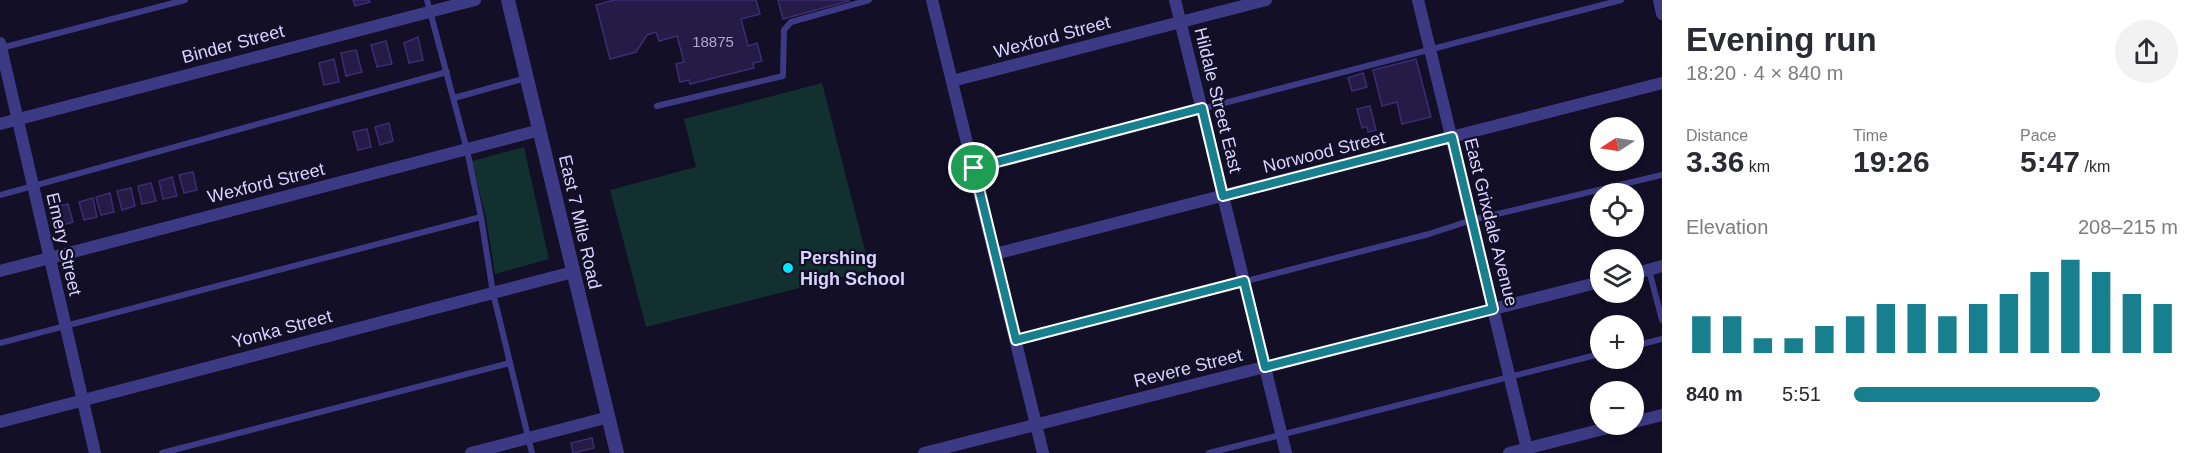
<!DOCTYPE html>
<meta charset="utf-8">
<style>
:root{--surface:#fff;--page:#f2f2f3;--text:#2b2b33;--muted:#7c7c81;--accent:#187f8f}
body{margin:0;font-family:Arial,sans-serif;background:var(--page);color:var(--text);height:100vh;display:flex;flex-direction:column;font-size:22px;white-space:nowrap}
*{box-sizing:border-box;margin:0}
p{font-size:20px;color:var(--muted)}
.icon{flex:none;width:33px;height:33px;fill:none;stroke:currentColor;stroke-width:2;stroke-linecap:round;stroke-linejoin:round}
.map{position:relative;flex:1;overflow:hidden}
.drawer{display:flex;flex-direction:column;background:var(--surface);width:540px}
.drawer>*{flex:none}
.needle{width:39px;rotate:258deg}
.tools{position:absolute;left:1590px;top:117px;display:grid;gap:12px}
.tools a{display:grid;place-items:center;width:54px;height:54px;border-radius:50%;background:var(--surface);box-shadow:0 3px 9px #0003;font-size:30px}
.pin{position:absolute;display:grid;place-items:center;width:51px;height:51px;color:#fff;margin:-26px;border:3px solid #fff;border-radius:50%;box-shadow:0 2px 6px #0007}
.round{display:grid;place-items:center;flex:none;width:63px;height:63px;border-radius:32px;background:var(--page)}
.head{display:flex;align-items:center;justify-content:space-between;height:102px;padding:0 24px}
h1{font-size:33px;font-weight:700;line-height:45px}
.stats{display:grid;grid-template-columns:repeat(3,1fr);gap:9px;height:102px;padding:6px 24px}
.stats div{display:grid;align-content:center}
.stats b{font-size:30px;font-weight:700}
.stats small{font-size:16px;font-weight:400}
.stats p{font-size:16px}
.chart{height:168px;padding:12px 24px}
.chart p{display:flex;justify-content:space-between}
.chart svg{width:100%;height:108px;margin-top:6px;stroke:var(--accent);stroke-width:6}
ul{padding:0 24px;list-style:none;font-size:20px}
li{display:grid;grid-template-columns:96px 72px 1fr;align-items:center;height:45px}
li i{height:15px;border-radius:8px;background:var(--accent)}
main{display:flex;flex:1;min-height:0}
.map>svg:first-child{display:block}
.green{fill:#12302f}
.building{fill:#241b47;stroke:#3b2d73;stroke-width:1.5}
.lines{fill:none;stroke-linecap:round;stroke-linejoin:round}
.service{stroke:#3d3a85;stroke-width:6}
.minor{stroke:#3d3a85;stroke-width:12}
.tertiary{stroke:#3d3a85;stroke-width:14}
.route-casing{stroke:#fff;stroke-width:12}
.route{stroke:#187f8f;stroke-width:8}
.poi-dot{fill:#00e5ff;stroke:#130f26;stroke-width:2}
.labels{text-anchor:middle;stroke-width:4.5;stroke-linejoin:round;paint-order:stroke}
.number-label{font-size:15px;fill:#aca6d1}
.street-label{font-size:18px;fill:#d9d4ff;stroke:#130f26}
.poi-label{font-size:18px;font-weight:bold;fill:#d9d4ff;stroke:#130f26;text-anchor:start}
</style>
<main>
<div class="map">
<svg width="1662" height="453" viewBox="0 0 1662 453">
<rect width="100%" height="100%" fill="#130f26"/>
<path class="green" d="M822 83 870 270 646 327 610 190 696 167 684 119Z
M524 147 549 259 495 274 486 218 472 161Z"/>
<path class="building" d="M353 0H369L370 2 355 6Z
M614 0H756L760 14 741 19 748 46 757 43 762 61 753 63 754 68 690 84 689 80 680 82 676 64 684 62 677 36 659 41 656 32 647 35 636 52 610 59 596 5Z
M778 0H849V1L783 19Z
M418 37 423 60 409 63 404 43Z
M386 41 392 64 377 67 371 45Z
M356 50 362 72 346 76 341 53Z
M334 59 339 82 324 85 319 63Z
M1416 59 1431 117 1402 124 1397 102 1382 106 1373 70Z
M1363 73 1367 87 1352 91 1348 78Z
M1370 106 1376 130 1368 132 1367 127 1362 128 1357 109Z
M389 123 393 141 380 145 375 127Z
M367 129 371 147 358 150 353 132Z
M193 172 197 190 184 193 179 175Z
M172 177 177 196 163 199 159 181Z
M151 183 156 201 142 204 138 186Z
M131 188 135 206 122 210 117 191Z
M110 193 114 212 101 215 96 197Z
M93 198 97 217 84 220 79 202Z
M68 204 73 222 60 226 55 207Z
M592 438 594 448 573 453 571 443Z"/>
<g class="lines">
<path class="service" d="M427 0 467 150 481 217 493 293 532 453
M1 48 185 0
M454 98 526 78
M657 106 783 76 784 30 791 22 869 0
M974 168 1621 0
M0 195 447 72
M1649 270 1662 320
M1016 340 1429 234 1472 220 1662 175
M0 343 481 217
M1634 346 1662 339
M162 453 510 363
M1209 453 1600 354"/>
<path class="minor" d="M932 0 1043 453
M1175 0 1286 453
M1418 0 1528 453
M1659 0 1662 14
M0 43 95 453
M952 81 1266 0
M0 124 475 0
M995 254 1662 83
M0 271 540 130
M1634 274 1662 266
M0 422 573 272
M1634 422 1662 415
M471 453 609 417
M924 453 1600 282
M1509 453 1623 424"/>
<path class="tertiary" d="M508 0 617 453"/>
</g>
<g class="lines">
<defs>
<path id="route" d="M1202 108 1223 196 1452 137 1493 309 1265 367 1244 281 1016 340 974 168Z"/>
</defs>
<use href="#route" class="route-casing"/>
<use href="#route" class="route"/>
</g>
<circle class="poi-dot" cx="788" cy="268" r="6"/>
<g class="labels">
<g class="number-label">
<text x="713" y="47">18875</text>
</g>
<g class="street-label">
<text transform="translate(1052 37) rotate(-15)" y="6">Wexford Street</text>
<text transform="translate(233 44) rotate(-15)" y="6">Binder Street</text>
<text transform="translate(1218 100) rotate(76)" y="6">Hildale Street East</text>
<text transform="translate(1324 152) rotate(-14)" y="6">Norwood Street</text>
<text transform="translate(266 183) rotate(-14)" y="6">Wexford Street</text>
<text transform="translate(580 222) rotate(77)" y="6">East 7 Mile Road</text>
<text transform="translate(1491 222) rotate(76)" y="6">East Grixdale Avenue</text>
<text transform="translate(64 244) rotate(77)" y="6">Emery Street</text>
<text transform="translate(282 329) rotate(-15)" y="6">Yonka Street</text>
<text transform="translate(1188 368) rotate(-14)" y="6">Revere Street</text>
</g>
<g class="poi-label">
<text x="800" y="264">Pershing<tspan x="800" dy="21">High School</tspan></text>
</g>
</g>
</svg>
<div class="tools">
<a><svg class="needle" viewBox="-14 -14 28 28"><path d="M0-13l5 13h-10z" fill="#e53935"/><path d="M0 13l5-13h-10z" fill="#7c7c81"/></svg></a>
<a><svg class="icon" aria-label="locate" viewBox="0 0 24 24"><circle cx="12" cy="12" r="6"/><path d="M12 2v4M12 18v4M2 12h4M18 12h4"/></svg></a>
<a><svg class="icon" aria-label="layers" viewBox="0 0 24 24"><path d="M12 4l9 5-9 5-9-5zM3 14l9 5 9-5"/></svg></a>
<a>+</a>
<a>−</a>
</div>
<div class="pin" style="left:974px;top:168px;background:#1e9e55"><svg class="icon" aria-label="arrive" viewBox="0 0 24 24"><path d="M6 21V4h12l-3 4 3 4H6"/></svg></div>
</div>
<section class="drawer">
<div class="head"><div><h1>Evening run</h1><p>18:20 · 4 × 840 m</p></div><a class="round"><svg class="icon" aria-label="share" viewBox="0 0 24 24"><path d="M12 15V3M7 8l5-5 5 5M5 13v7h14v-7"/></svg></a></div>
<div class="stats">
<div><p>Distance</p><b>3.36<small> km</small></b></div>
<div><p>Time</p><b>19:26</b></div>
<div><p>Pace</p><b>5:47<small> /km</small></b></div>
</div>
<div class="chart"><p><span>Elevation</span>208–215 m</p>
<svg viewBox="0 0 160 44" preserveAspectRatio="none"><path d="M5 44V29M15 44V29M25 44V38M35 44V38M45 44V33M55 44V29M65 44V24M75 44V24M85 44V29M95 44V24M105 44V20M115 44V11M125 44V6M135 44V11M145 44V20M155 44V24"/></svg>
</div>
<ul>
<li><b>840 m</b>5:51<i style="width:76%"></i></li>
</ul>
</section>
</main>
